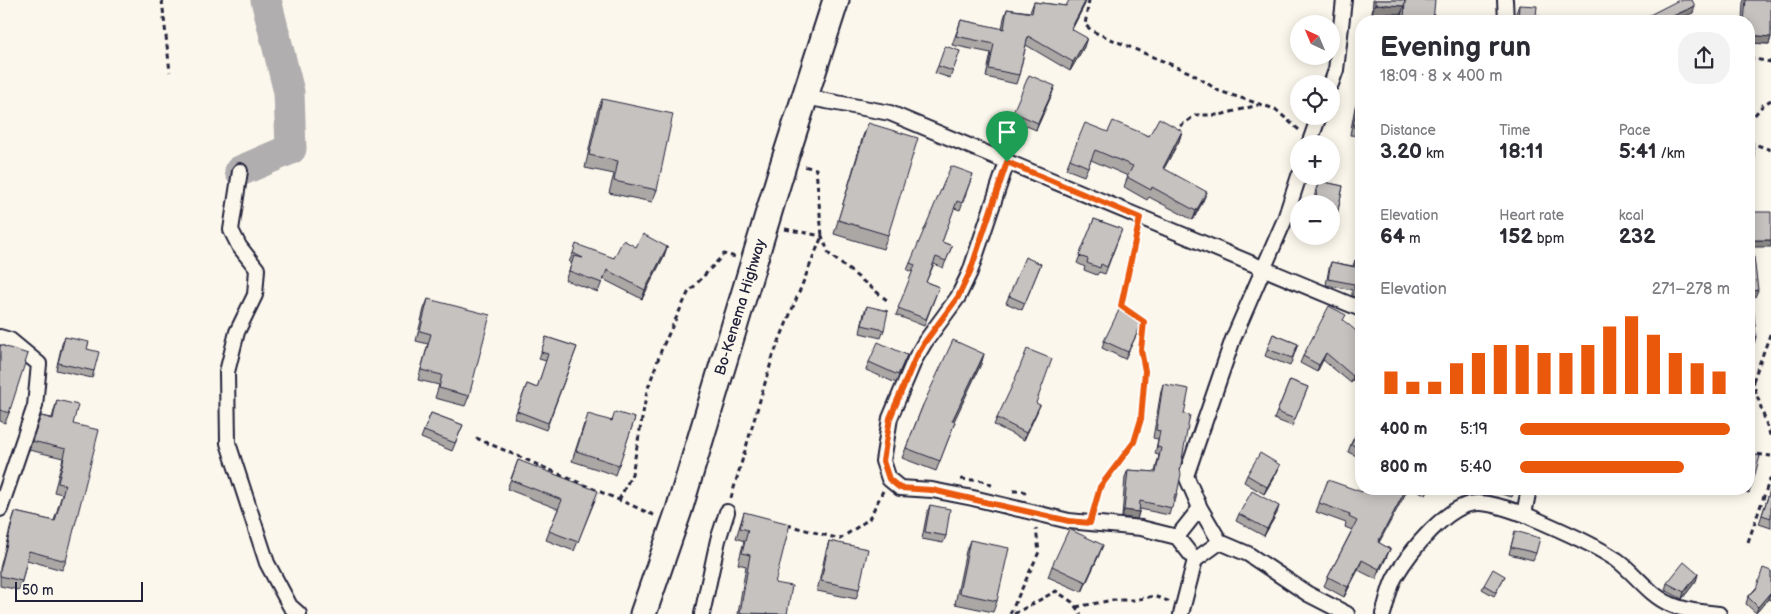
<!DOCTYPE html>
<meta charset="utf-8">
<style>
:root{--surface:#fff;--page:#f2f2f3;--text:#2b2b33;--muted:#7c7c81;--accent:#ea580c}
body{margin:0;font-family:"Balsamiq Sans",sans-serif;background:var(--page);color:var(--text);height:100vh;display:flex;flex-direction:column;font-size:19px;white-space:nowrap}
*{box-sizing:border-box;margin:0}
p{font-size:16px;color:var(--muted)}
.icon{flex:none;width:28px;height:28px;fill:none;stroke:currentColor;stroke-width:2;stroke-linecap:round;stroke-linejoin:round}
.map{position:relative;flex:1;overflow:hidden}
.details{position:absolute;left:1355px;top:15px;width:400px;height:480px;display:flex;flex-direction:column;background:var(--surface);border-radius:20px;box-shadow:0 2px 12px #0003}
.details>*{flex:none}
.needle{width:32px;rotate:316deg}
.fabs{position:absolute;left:1290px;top:15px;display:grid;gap:10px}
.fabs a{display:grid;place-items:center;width:50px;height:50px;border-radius:50%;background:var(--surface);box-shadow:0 2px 12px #0003;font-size:25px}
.scale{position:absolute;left:15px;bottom:12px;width:128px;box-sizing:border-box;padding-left:5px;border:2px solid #22223b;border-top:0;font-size:14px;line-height:18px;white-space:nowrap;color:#22223b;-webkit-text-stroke:4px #fbf7ec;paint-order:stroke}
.pin{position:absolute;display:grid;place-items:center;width:42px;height:42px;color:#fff;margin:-51px -21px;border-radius:50% 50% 50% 0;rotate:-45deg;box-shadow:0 0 5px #0007}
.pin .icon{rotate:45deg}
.round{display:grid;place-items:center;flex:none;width:52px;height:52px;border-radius:20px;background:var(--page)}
.summary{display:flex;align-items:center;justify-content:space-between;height:85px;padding:0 25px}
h1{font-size:28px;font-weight:800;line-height:38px}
.metrics{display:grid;grid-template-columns:repeat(3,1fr);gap:8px;height:85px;padding:5px 25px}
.metrics div{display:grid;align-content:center}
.metrics b{font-size:21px;font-weight:800}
.metrics small{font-size:14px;font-weight:400}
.metrics p{font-size:14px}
.chart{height:140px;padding:10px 25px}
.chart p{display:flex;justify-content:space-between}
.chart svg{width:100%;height:90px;margin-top:5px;stroke:var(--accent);stroke-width:6}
ul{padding:0 25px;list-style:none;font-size:16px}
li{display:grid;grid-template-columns:80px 60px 1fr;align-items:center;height:38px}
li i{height:12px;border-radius:6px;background:var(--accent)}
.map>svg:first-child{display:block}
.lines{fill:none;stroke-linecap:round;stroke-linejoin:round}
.river{stroke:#b1aeb0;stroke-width:31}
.street-casing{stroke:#22223b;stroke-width:18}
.highway-casing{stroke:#22223b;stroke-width:29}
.path{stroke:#22223b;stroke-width:3;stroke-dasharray:5 4;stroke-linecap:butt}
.street{stroke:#fbf7ec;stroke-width:14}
.highway{stroke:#fbf7ec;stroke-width:25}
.wall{fill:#aaa7a5;stroke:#22223b}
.shaded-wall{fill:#8b8886;stroke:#22223b}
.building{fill:#c6c2c0;stroke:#22223b}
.route-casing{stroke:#fff;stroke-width:10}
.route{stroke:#ea580c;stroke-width:6}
.labels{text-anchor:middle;stroke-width:5;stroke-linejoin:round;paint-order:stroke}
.street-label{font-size:15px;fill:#22223b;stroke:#fbf7ec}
</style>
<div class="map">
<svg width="1771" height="614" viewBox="0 0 1771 614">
<rect width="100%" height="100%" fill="#fbf7ec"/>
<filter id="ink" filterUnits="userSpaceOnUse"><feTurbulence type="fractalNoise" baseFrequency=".02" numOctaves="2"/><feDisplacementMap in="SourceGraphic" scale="10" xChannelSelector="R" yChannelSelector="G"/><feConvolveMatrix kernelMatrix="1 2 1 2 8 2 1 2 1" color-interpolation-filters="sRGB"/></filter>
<g filter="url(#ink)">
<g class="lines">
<path class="river" d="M240 171 291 149 289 92 266 0"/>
<defs>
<path id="street" d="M1505 0 1506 21
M1331 84 1336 70 1344 0
M805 97 890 113 1361 309
M1309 144 1319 116
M1007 162 970 272 958 297 925 342 915 359 890 418 883 461 889 479 900 488 932 490 973 498 1069 521 1141 528 1177 537 1200 508
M240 171 231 230 239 246 257 269 255 295 237 332 227 372 228 443 267 563 290 606 299 614
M1299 176 1285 219 1233 339 1186 476 1200 508 1220 542 1248 554 1308 594 1347 614
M0 337 10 340 39 364 35 406 0 509
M1529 489 1524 514C1555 528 1588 541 1617 560 1635 573 1649 595 1670 604 1685 611 1702 612 1719 614
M1177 537 1195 560
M702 614 718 540 727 512
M1181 614 1195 560 1220 542
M1383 614C1387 602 1389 588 1395 577 1409 553 1448 502 1479 503 1493 503 1510 510 1524 514"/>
<path id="highway" d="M643 614 679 510 784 162 836 0"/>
</defs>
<use href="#street" class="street-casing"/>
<use href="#highway" class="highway-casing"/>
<path class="path" d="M162 0 170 72
M1089 0 1085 25 1094 32 1191 73 1219 91 1275 109 1299 130
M1749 58 1771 62
M1749 122 1763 105 1771 100
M1180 126 1196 115H1220L1258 105
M1749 142 1771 150
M785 229 822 236 829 254 888 301
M1135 315 1121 306 1137 230
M1749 371 1771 438
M1753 381 1771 332
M476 438 656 516
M1749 453 1771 456
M961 479 983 481 993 486
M1013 491H1023L1028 495
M731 498 773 356 822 236 816 169 803 166
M619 500 632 474 647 391 662 348 688 293 724 254 736 257
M1094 509 1100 487 1134 441 1141 419 1145 371 1141 350 1144 321 1140 319
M787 525 840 539 869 519 883 491
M1748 542 1771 476
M1076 607 1113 600H1134L1154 596 1171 602
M1010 614 1039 552 1036 529
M1014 614 1056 591 1072 602 1081 614"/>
<use href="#street" class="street"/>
<use href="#highway" class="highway"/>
</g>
<path class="wall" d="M1373 0H1405L1433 21H1401L1402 11 1401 14 1372 13Z
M1744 0H1771V37L1769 44 1749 43V21H1742L1743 3Z
M1034 2 1066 6 1085 4 1072 29 1084 47 1070 71 1026 45 1019 75 1016 84 986 77 991 53 952 45 961 20 1002 29 1004 18 1007 9 1030 12Z
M1519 5 1536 16 1540 21H1516V13Z
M960 51 950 78 935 73 938 66Z
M1052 94 1036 130 1010 119 1013 112Z
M602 99 657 190 652 202 609 193 614 174 585 168 597 112Z
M1358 100H1361V136L1350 135 1355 107Z
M868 123 888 235 883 249 834 234 863 136Z
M1182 131 1179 141 1164 168 1203 201 1193 220 1149 197 1147 200 1124 187 1128 176 1091 160 1084 176 1066 169 1070 159 1108 132 1149 136Z
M973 174 960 210 954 208 942 242 952 246 943 268 934 264 926 282 939 287 924 326 896 315 913 272 907 270 910 263Z
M1319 181 1343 186 1337 215 1334 222H1331V204H1313L1316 189Z
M1094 219 1122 229 1105 274 1099 272 1097 275 1084 270 1085 267 1077 263Z
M636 247H667L664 256 642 299 603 279 598 292 565 280 572 263 569 262 573 253 614 258Z
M1355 260 1361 298H1356L1352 296V290L1326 285 1329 268 1331 262 1353 266Z
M1041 264 1022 310 1006 303 1009 296Z
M428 299 469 396 465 406 435 398 439 385 418 380 428 344 416 341 424 309Z
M867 306 884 330 881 338 860 333 864 313Z
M1144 319 1125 359 1102 348 1104 341Z
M1344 320 1361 370 1351 383 1323 360 1317 372 1300 363 1303 356Z
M1273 334 1298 344 1290 366 1265 356Z
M65 337 87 349 94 371 92 378 56 370 62 344Z
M546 337 577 347 546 430 514 418 527 384 537 388 546 361 539 359Z
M0 345 9 413 5 423 0 421Z
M984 354 981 364 953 422H955L936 471 902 458 923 405Z
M907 355 896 383 866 370 869 362Z
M1290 380 1308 387 1292 426 1274 419Z
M1163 384 1184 414 1177 494 1175 502 1173 501 1169 515 1140 509 1137 519 1122 517 1125 477 1128 470 1155 472 1159 455 1155 454 1158 439 1153 438 1161 391Z
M57 400 73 424 66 561 62 570 27 560 22 581 19 590 0 586V568L12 521 15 512 54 521 62 494 54 492 63 458 29 450 41 416 52 418Z
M1036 403 1037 412 1024 440 994 425 997 418Z
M431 413 463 425 452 451 421 438Z
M635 418 615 475 572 461 584 424Z
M1361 424V458L1348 452 1351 444Z
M1749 453 1752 485 1749 493 1735 489H1749Z
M518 460 595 500 574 551 546 540 558 509 507 489Z
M1280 465 1277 472 1264 494 1244 482 1247 475Z
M1328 480 1379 543 1390 549 1386 558 1376 579 1358 570 1344 597 1324 586 1328 577 1352 530 1345 527 1346 523 1316 512Z
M1771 487V528L1759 524Z
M1415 489H1430L1426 495Z
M1495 489H1514L1512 497 1494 492Z
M930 505 946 536 943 543 922 539 927 513Z
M744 512 775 583 787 614H738L746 566 738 564 744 541 736 538Z
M1277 513 1264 536 1236 521 1239 514Z
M1515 531 1536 553 1533 560 1509 554Z
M970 540 997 601 993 612 955 604 966 551Z
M829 541 859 589 856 599 817 591 826 551Z
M1099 555 1082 592 1048 577 1052 566Z
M1771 571V600L1768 599 1756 613 1746 604 1748 597Z
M1698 574 1696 581 1682 599 1665 590 1667 583Z
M1505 576 1494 596 1482 589 1484 585Z"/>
<path class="shaded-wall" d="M1086 0 1085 4 1068 37 1071 29Z
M1375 4 1404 6 1401 14 1372 13Z
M1695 6 1693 13 1673 21H1662Z
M1749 35 1771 37 1769 44 1749 43Z
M1087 38 1084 47 1070 71 1073 62Z
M1055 86 1052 94 1036 130 1038 123Z
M1182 131 1179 141 1159 178 1163 168Z
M1755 158 1753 165H1749V159Z
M1207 192 1203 201 1193 220 1196 211Z
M1752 240H1771V247H1749Z
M667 247 664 256 642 299 645 290Z
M1758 290 1755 297 1749 298 1752 291Z
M1358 291 1361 292V298H1356Z
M1756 337 1754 344 1749 345V338Z
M1326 353 1323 360 1317 372 1319 365Z
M984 354 981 364 949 432 952 421Z
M1361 366V370L1351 383 1353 376Z
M1040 405 1037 412 1024 440 1026 433Z
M1280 465 1277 472 1264 494 1267 487Z
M1406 489H1408L1374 552 1378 542Z
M1279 506 1277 513 1264 536 1267 529Z
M1124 510 1139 512 1137 519 1122 517Z
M1103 545 1099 555 1082 592 1086 582Z
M1390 549 1386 558 1376 579 1379 569Z
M1362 560 1358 570 1344 597 1348 587Z
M1698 574 1696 581 1682 599 1684 592Z
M1770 593 1768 599 1756 613 1758 607Z"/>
<path class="building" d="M1069 0H1086L1071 29 1087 38 1073 62 1028 36 1019 75 989 69 994 44 956 36 961 20 1004 29 1007 9 1032 13 1034 2 1066 6Z
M1375 0H1405L1404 6 1375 4Z
M1405 0H1435L1433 21H1404Z
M1679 0H1692L1695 6 1662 21H1638Z
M1746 0H1771V37L1749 35V21H1744Z
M1519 5 1537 6 1536 16H1540V21H1518Z
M945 46 960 51 953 71 938 66Z
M1029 75 1055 86 1038 123 1013 112Z
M602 99 673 114 657 190 614 181 618 161 589 155Z
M1358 100H1361V129L1353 127Z
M1159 118 1182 131 1163 168 1207 192 1196 211 1152 187 1151 190 1127 177 1133 166 1095 150 1088 167 1070 159 1085 123 1108 132 1113 121 1149 136Z
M868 123 918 138 888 235 838 220Z
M1749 138H1752L1755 158 1749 159Z
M951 166 973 174 962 203 957 201 942 242 952 246 946 261 936 257 926 282 939 287 926 319 898 308 915 265 910 263Z
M1319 181 1343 186 1337 215 1331 214V204H1315Z
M1749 212H1771V240H1752L1758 290 1752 291 1756 337 1749 338Z
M1094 219 1122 229 1107 267 1101 264 1100 268 1087 263 1088 259 1079 256Z
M643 234 667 247 645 290 607 270 602 283 569 271 574 256 583 258 573 253 576 244 614 258 623 240 636 247Z
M1025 257 1041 264 1025 303 1009 296Z
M1355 260 1361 261V292L1358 291 1354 290V284L1328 279 1331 262 1355 267Z
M428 299 490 315 469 396 439 388 442 375 421 370 431 334 420 331Z
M867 306 888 311 884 330 862 325Z
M1329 306 1346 315 1343 320 1361 335V366L1353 376 1326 353 1319 365 1303 356Z
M1120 308 1144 319 1128 352 1104 341Z
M1273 334 1298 344 1292 358 1267 349Z
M65 337 89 342 87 349 99 352 94 371 58 363Z
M546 337 577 347 548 423 517 411 527 384 537 388 548 354 541 352Z
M953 340 984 354 952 421 955 422 940 461 906 448 923 405Z
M878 342 907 355 898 375 869 362Z
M0 345 28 354 9 413 0 410Z
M1027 349 1052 359 1036 403 1040 405 1026 433 997 418 1013 384Z
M1290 380 1308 387 1295 419 1277 412Z
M1163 384 1189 389 1184 414 1190 415 1180 470 1181 474 1177 494H1175L1172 508 1140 501 1139 512 1124 510 1128 470 1156 472 1161 448 1157 447 1160 431 1156 430Z
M57 400 78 405 73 424 99 430 66 561 29 551 22 581 0 576V571L15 512 55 521 65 485 58 483 66 449 32 441 41 416 53 419Z
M615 412 635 418 619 465 576 451 588 414 612 421Z
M431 413 463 425 455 443 424 431Z
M1361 424V449L1351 444Z
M1260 453 1280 465 1267 487 1247 475Z
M1749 453 1760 456 1752 485H1749Z
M518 460 598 491 578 542 549 531 562 500 511 480Z
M1328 480 1362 492 1364 489H1406L1378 542 1390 549 1379 569 1362 560 1348 587 1328 577 1357 521 1349 517 1350 514 1319 503Z
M1771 488V518L1762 515Z
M1252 491 1279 506 1267 529 1239 514Z
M930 505 950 509 946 536 925 532Z
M744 512 790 524 775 583 792 586 787 614 740 613 750 555 742 553 748 530 740 528Z
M1069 529 1103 545 1086 582 1052 566Z
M1515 531 1540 538 1536 553 1511 547Z
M970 540 1009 548 997 601 959 593Z
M829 541 868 549 859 589 821 581Z
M1684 562 1698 574 1684 592 1667 583Z
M1763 568 1771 571V593H1770L1758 607 1748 597 1756 589Z
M1493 569 1505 576 1496 592 1484 585Z"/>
</g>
<g class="lines" filter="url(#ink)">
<defs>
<path id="route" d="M1007 162 1140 218 1121 306 1144 322 1141 350 1145 371 1141 419 1134 442 1100 487 1090 523 1069 521 932 490 900 488 889 479 883 461 890 418 915 359 925 342 958 297 970 272Z"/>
</defs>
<use href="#route" class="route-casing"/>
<use href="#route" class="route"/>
</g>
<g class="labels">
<g class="street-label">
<text transform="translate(740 307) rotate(-73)" y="5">Bo-Kenema Highway</text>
</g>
</g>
</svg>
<div class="fabs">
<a><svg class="needle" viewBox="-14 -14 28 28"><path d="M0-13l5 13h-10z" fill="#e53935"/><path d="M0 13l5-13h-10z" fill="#7c7c81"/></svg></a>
<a><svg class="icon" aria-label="locate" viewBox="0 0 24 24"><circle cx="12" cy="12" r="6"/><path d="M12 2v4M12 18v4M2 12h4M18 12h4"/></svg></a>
<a>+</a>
<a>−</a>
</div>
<div class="scale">50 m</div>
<div class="pin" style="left:1007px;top:162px;background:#1e9e55"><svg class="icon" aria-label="arrive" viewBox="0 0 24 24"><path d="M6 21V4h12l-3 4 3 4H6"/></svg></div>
<section class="details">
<div class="summary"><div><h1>Evening run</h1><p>18:09 · 8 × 400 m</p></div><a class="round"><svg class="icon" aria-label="share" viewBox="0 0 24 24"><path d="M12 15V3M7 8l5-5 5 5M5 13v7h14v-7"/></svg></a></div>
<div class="metrics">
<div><p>Distance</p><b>3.20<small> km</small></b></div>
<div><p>Time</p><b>18:11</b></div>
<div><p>Pace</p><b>5:41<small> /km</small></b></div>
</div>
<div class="metrics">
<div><p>Elevation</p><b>64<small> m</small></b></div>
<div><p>Heart rate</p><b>152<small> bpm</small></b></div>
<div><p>kcal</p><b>232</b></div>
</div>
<div class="chart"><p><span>Elevation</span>271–278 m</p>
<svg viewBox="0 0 160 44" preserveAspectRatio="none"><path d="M5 44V33M15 44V38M25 44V38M35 44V29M45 44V24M55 44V20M65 44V20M75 44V24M85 44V24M95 44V20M105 44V11M115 44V6M125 44V15M135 44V24M145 44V29M155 44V33"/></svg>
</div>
<ul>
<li><b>400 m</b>5:19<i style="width:100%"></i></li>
<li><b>800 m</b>5:40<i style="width:78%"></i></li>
</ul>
</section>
</div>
